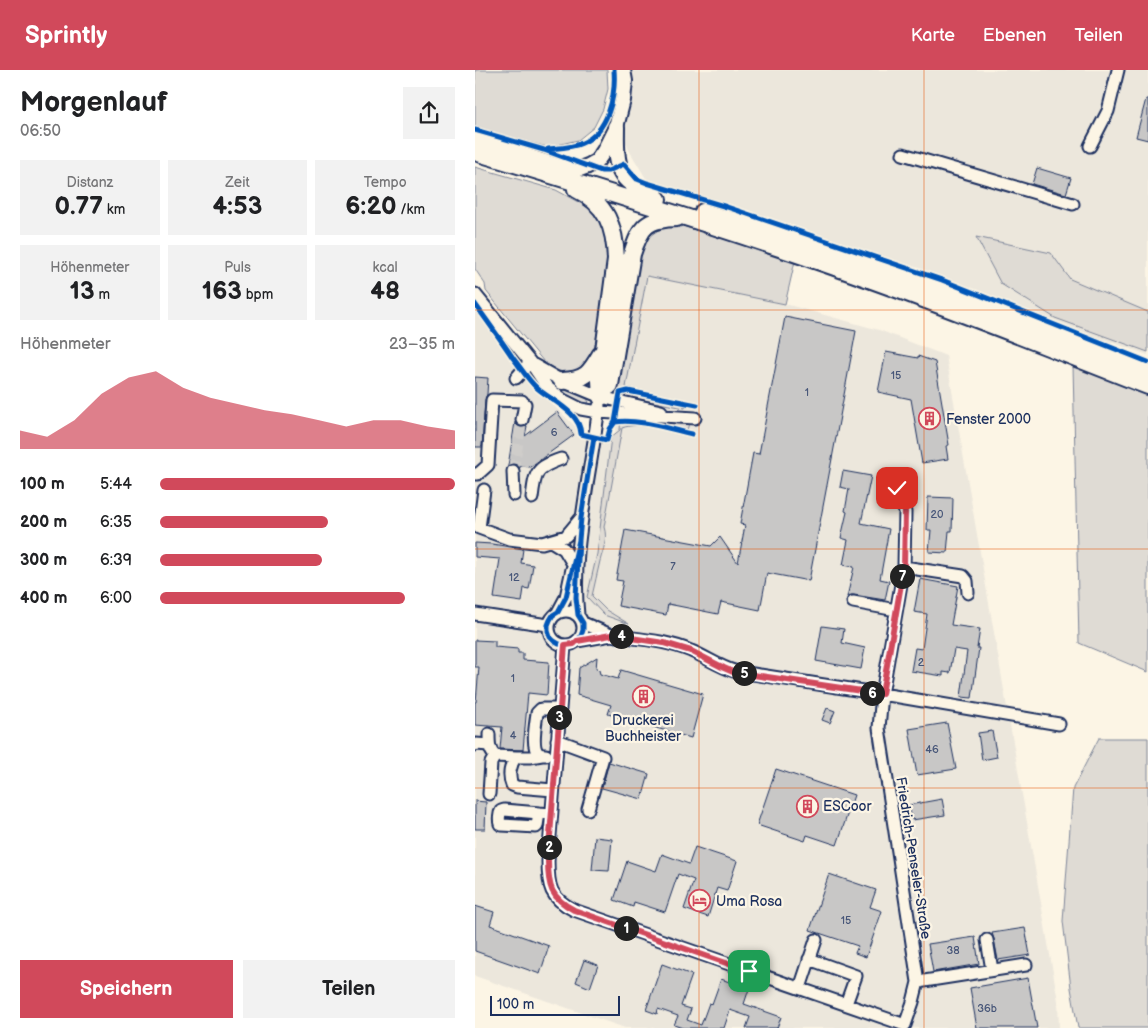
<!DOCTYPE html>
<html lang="de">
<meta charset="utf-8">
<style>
:root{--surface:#fff;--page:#f2f2f2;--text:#202124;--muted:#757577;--accent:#d1495b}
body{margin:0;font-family:"Balsamiq Sans",sans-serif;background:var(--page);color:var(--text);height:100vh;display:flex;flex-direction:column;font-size:19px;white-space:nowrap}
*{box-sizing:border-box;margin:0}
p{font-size:16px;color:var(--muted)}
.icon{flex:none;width:28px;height:28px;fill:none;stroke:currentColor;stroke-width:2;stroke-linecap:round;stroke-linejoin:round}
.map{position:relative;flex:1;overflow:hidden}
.panel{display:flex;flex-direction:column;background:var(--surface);width:475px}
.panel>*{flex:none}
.scale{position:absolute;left:15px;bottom:12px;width:130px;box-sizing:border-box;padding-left:5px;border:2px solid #1b2f5e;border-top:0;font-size:14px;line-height:18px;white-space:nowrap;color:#1b2f5e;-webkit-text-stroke:4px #fcf5e5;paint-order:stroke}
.pin{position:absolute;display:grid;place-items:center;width:42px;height:42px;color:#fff;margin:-21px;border-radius:10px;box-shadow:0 2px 8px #0006}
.km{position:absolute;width:25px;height:25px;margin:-12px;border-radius:50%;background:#222;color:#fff;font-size:14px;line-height:25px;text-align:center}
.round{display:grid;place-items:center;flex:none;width:52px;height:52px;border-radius:0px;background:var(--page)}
.overview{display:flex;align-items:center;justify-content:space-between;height:85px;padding:0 20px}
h1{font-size:28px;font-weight:700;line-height:38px}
.stats{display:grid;grid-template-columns:repeat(3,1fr);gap:8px;height:85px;padding:5px 20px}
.stats div{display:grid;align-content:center;border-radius:0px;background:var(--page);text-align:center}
.stats b{font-size:25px;font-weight:700}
.stats small{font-size:14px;font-weight:400}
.stats p{font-size:14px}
.chart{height:140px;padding:10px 20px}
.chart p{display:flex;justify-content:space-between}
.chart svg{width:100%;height:90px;margin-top:5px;fill:var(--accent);opacity:.7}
.primary-button{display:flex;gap:10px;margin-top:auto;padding:10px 20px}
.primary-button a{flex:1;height:58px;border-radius:0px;background:var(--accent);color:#fff;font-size:20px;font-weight:700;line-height:58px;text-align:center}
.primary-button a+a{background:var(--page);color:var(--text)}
ul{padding:0 20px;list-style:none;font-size:16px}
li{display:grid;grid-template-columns:80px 60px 1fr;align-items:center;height:38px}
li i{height:12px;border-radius:6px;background:var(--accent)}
header{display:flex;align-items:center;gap:30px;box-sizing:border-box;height:70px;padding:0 25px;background:var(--accent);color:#fff}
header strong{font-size:24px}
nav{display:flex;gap:28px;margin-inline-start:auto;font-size:18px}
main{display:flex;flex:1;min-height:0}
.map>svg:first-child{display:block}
.built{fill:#ece7dc}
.green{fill:#dfdbd4;stroke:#7d8599}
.building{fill:#c8c7c6;stroke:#1b2f5e}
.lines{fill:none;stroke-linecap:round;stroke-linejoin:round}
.minor-tunnel{stroke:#cfcdca;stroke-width:11;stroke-dasharray:11 5.5;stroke-linecap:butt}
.minor-casing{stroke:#1b2f5e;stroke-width:15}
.major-casing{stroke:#1b2f5e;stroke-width:18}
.highway-casing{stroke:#1b2f5e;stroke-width:20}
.minor{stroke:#fcf5e5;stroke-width:11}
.major{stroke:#fcf5e5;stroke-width:14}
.highway{stroke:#fcf5e5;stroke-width:16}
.cycleway-casing{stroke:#fcf5e5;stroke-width:8}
.cycleway{stroke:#0057b8;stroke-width:5}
.route-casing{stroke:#fff;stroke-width:10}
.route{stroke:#d1495b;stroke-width:6}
.grid{fill:none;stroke:#e8590c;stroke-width:1;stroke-opacity:0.55}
.labels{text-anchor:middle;stroke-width:4.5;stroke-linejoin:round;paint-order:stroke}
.number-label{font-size:11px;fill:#465578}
.poi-label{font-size:14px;fill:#1b2f5e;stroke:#fcf5e5;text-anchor:start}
.street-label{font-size:14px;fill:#1b2f5e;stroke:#fcf5e5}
</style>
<header>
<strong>Sprintly</strong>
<nav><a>Karte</a><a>Ebenen</a><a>Teilen</a></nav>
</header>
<main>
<section class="panel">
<div class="overview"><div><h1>Morgenlauf</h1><p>06:50</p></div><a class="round"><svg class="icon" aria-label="share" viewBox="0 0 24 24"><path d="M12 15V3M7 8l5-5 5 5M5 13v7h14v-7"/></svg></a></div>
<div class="stats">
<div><p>Distanz</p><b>0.77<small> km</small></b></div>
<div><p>Zeit</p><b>4:53</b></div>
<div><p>Tempo</p><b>6:20<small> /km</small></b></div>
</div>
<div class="stats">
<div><p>Höhenmeter</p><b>13<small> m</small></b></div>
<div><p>Puls</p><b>163<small> bpm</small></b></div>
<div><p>kcal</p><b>48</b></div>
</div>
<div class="chart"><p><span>Höhenmeter</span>23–35 m</p>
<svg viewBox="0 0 160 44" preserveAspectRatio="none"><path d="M0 44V35L10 38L20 30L30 17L40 9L50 6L60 14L70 19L80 22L90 25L100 27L110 30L120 33L130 30L140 30L150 33L160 35V44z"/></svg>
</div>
<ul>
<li><b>100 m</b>5:44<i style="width:100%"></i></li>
<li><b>200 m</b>6:35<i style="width:57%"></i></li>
<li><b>300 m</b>6:39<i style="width:55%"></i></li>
<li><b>400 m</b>6:00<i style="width:83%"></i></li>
</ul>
<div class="primary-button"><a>Speichern</a><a>Teilen</a></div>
</section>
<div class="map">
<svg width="673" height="958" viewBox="0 0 673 958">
<rect width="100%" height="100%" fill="#fcf5e5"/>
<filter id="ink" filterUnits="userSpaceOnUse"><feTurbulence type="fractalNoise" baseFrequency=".02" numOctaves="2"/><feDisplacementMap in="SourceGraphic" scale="10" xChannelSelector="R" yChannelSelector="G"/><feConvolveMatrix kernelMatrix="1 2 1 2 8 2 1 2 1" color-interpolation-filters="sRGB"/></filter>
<g filter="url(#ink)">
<path class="built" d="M155 0H673V285L172 110 154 80 148 66 155 32Z
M172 206 310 234 404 260 471 286 583 931 584 958H150L0 906V238L49 307 104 360 139 368Z"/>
<path class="green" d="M0 0H132L133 19 128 39 119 57 103 70 73 77 5 60 0 57Z
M0 97 81 120 116 139 125 150 131 161 134 191 118 287 111 297 96 304 81 300 69 292 11 221 10 214 0 199Z
M195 152 320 191 310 234 172 206 151 317 212 331 210 338 147 326 142 317 163 190 173 167Z
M501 167 576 183 595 209 673 242V282L580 248 526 214Z
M598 295 673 325V602L604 573Z
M63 300 110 326 114 332 113 333C93 335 75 313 63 300Z
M146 346 214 353 211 364C192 361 165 351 147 358L129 457C133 469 128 480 125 491 122 503 120 514 117 526L131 540 154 554 129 545 112 527 122 484 136 367 145 360Z
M624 668H673V958H603L596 918 588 851 598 718Z"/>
<path class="building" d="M671 29H673V70L661 67Z
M562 98 596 108 591 124 557 114Z
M310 247 381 261 334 511 292 503 285 540 246 532 243 544 193 534 191 545 143 536 148 511 141 510 150 460 236 476 245 467 263 493 270 455 265 454 278 383 284 384Z
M411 282 443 288V286L460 292 474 375 471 376 473 389 447 393 436 329 403 322Z
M0 307 13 308 12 324 10 330 7 377H0Z
M82 342 99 365 55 397 45 396V398L42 395 38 394 33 396 40 352 42 355 45 357 52 356 50 366Z
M368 401 396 406 386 453 414 459 405 509 414 511 410 530 379 525H376L372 527 379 497 368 495 373 470 366 468 372 442 370 441 374 419 365 417Z
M453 427 478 428 477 461H474L472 483 454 482 456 460H452Z
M0 473 17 474 48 479 46 493 58 495 54 519 49 518 47 532 19 528 25 489 0 487Z
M445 509 483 516 476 555 505 559 502 578H504L497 628 486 627 492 581 479 579 475 603 468 602V606L436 601 440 578 447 579 452 544 439 542Z
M347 556 369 559 367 573 390 578 386 599 341 591Z
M0 570 20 571V577L43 579V583H48V590L74 592 72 625 53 623 48 680 25 679 27 657 0 655V632H1L4 597H0Z
M122 587 121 599 124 600 125 604 143 609 146 600 228 624 216 668 133 644 136 635 102 625 104 598Z
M352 638 360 641 355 653 347 650Z
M472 653 481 699 442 705 434 659Z
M517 661 522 687 507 690 503 663Z
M134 692 174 704 167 729 127 718Z
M301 699 379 725 362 775 332 765 330 771 282 755Z
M467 729 470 745 437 750 434 735Z
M0 731 11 732 10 759H0Z
M120 767 137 769 134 801 117 800Z
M220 777 262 791 252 821 242 818 233 847 209 839 219 810 203 804 190 842 159 832 158 837 139 830 152 791 181 801 187 784 214 794Z
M354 804 401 820 395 837 407 841 391 887 380 883 383 876 335 860Z
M0 836 19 842 15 855 74 876 65 904 0 881Z
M550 858 555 885 523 890 519 869 517 863Z
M500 867 504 894 458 902 453 874Z
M109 890 123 895 115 918 101 912Z
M187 894 217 905 206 936 216 939 212 950 226 955 234 933 237 934 246 909 274 919 269 934 306 947 302 958H271L275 947 255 940 249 958H208L199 955 203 946 183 939 182 944 171 940Z
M553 908 562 958H502L495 918Z"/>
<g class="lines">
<path class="minor-tunnel" d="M38 401 47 350"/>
<defs>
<path id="minor" d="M615 76 633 41 643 0
M428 84 598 134
M0 224 55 292 72 317 88 330 106 339 123 342 220 348
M59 295 87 311 126 327 186 341
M41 308 55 292
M47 350 50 334
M38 401 39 425
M0 404H3L13 395 17 330 47 331
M9 420 4 458 34 469 67 473 91 466 106 448
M57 428C60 401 61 398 86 389
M76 471 89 479 98 494
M429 497 488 506 492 511 493 523
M378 532 421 540
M74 558a17 17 0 1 1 34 0a17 17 0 1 1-34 0Z
M83 542 91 527 97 499
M0 544 73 555
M103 545C98 499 106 454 113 408 117 384 121 360 124 336
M136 565C162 569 191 570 216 581 231 587 243 596 259 601L407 624 584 654
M102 571 136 565 108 553
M90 575 73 791C73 817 75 828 99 840L430 955 438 932 443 912 404 658 407 624 429 497 430 442 422 418
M14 664C14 673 14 680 20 686L41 687
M82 670 128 687 113 739
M0 675 1 674 14 675
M67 685 55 687H41C35 694 33 706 37 715L42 717 78 720
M71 685C68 685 65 685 63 683 56 676 61 652 62 643L66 639H85
M14 724 16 693 20 686
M64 743 62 756 61 757 27 755 25 754C24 751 24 744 26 741L29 740 76 744
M512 870 517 900
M334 889 381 906 371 934
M443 912 551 895
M325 918 341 870"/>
<path id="major" d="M0 69 88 98 105 99 113 96 122 91 129 81 141 57 148 30 150 11 148 0"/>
<path id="highway" d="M141 57C141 77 138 103 159 115 167 120 176 122 183 129
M0 82C127 120 253 159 377 203 477 238 575 278 673 316
M101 119C132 134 140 157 141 190L125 310 126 327
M228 142 308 166 480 225 673 302
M87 311C111 310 115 303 126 284
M133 317 135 315 157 184C166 156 171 149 202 148"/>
</defs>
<use href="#minor" class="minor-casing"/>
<use href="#major" class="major-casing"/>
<use href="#highway" class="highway-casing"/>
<use href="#minor" class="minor"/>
<use href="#major" class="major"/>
<use href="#highway" class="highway"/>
<defs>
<path id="cycleway" d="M0 60 69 80 126 101H133L149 94 162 109 172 113 252 137 467 210 673 292
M73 79C84 78 97 78 107 73 133 62 141 26 139 0
M0 234C13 252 26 270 38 288 46 298 53 310 62 318 77 331 105 342 106 364L132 370 135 359 140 352
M217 364C195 359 161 348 140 352L145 323 153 321 222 335
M104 470 91 527 83 542 78 545 75 550 73 555V561L75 567 79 571 84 574 90 575 99 573 102 571 106 566 108 560V553L103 545 101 528 104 470 106 448 119 367"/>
</defs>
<use href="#cycleway" class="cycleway-casing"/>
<use href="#cycleway" class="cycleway"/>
</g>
</g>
<g class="lines" filter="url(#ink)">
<defs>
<path id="route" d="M274 901 99 840C76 828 73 817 73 791L90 575 99 574 102 571 136 565 189 573 216 581 249 598 258 602 407 624 429 497 430 442 422 418"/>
</defs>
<use href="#route" class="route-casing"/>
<use href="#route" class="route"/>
</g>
<path class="grid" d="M224 0V958M449 0V958M0 240H673M0 479H673M0 718H673"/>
<defs>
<symbol id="building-ring" viewBox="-11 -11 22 22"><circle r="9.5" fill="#fcf5e5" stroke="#d1495b" stroke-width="1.5"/><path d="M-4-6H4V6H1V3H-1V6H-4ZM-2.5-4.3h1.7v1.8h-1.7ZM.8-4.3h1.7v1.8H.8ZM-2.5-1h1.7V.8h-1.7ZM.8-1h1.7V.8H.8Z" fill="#d1495b"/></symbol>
<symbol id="hotel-ring" viewBox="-11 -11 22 22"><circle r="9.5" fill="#fcf5e5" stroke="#d1495b" stroke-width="1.5"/><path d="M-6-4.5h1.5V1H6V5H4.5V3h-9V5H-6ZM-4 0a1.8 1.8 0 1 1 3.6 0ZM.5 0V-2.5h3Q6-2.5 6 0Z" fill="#d1495b"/></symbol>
</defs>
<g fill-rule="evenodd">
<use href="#building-ring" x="442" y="336" width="25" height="25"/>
<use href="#building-ring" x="156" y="614" width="25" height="25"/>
<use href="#building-ring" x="320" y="724" width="25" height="25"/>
<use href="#hotel-ring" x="212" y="818" width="25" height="25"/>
</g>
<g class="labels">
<g class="number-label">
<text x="421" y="309">15</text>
<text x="332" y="326">1</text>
<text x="79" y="366">6</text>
<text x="462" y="448">20</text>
<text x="198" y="500">7</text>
<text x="39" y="511">12</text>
<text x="446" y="596">2</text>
<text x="38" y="612">1</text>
<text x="38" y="669">4</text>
<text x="457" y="683">46</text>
<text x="371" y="854">15</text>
<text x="478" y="884">38</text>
<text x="512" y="942">36b</text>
</g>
<g class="poi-label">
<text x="471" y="354">Fenster 2000</text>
<text x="168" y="655" text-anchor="middle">Druckerei<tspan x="168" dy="16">Buchheister</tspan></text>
<text x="348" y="741">ESCoor</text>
<text x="241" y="836">Uma Rosa</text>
</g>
<g class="street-label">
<text transform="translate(439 788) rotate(81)" y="5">Friedrich-Penseler-Straße</text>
</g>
</g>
</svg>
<div class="scale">100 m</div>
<div class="pin" style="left:274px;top:901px;background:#1e9e55"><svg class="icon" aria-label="arrive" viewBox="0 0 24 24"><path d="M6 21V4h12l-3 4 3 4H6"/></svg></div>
<div class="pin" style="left:422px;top:418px;background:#d93025"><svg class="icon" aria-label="check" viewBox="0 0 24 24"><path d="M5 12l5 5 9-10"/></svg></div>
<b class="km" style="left:151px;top:858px">1</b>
<b class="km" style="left:74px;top:777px">2</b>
<b class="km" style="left:84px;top:647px">3</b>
<b class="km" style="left:146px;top:566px">4</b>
<b class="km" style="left:269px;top:603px">5</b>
<b class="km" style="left:397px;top:623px">6</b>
<b class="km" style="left:427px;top:506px">7</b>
</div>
</main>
